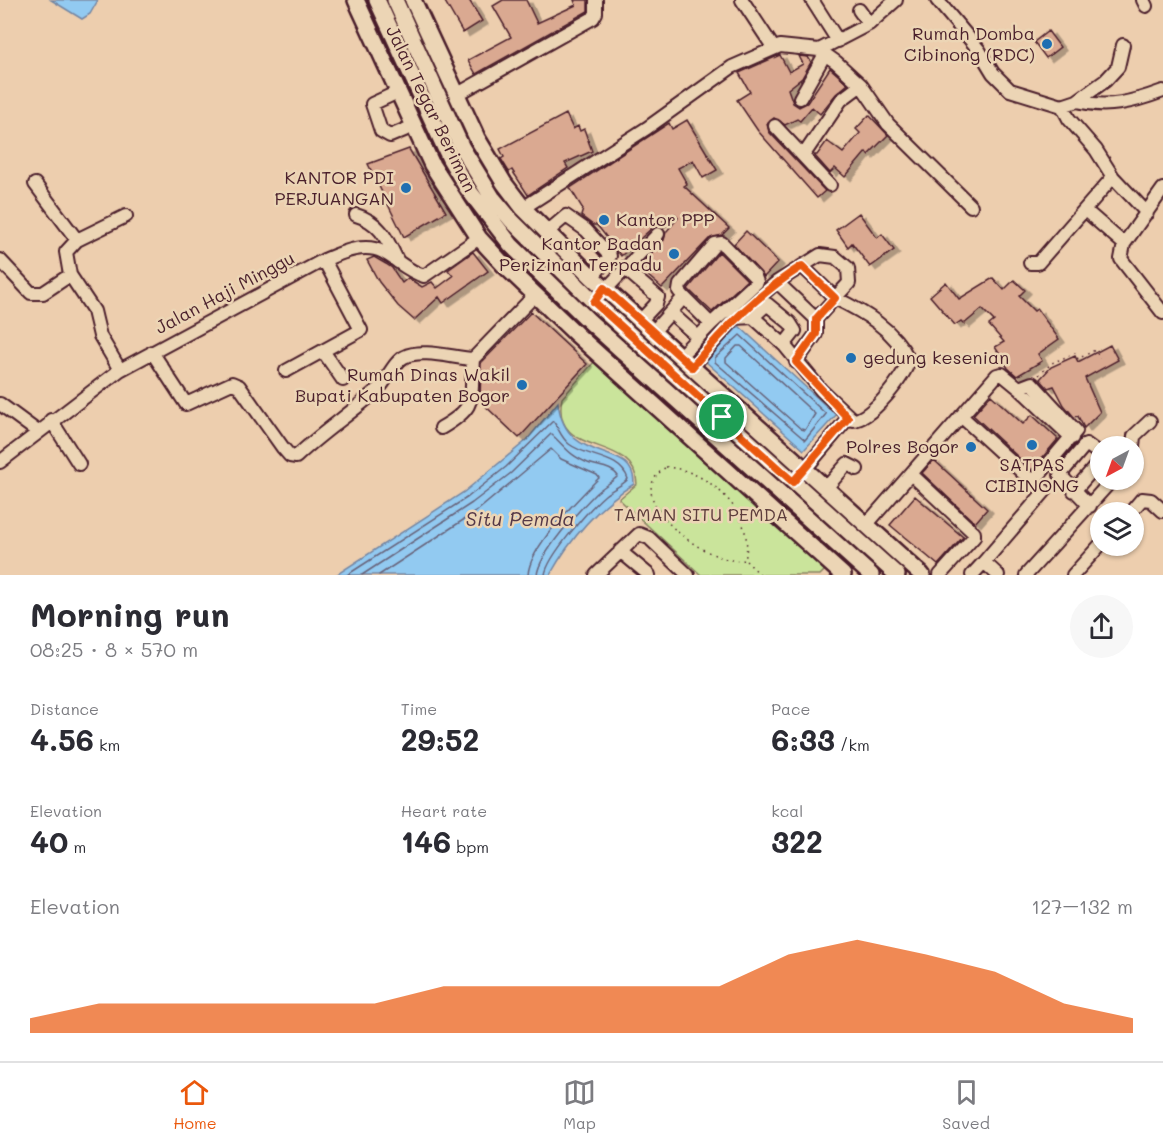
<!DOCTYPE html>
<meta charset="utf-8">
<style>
:root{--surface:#fff;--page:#f7f7f7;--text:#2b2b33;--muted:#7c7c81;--line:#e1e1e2;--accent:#ea580c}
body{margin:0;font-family:Mali,sans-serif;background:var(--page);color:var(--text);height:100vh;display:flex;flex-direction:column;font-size:22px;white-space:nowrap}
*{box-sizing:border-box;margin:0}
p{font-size:20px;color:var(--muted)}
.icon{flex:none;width:33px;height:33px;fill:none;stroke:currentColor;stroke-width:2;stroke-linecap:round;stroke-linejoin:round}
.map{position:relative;height:575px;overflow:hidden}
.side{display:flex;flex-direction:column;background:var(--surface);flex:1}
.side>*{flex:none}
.needle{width:39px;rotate:221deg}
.fabs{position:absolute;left:1090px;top:436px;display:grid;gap:12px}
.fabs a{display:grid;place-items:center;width:54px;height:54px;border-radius:50%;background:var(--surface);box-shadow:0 2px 4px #0004;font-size:30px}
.pin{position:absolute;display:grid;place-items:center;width:51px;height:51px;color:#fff;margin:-26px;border:3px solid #fff;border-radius:50%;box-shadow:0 2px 6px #0007}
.round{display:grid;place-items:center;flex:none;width:63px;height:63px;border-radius:32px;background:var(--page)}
.head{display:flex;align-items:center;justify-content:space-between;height:102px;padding:0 30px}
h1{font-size:33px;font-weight:800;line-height:45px}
.metrics{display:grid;grid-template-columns:repeat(3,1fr);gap:9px;height:102px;padding:6px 30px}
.metrics div{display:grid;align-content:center}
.metrics b{font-size:30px;font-weight:800}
.metrics small{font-size:16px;font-weight:400}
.metrics p{font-size:16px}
.chart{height:168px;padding:12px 30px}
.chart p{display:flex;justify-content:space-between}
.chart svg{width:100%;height:108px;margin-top:6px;fill:var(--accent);opacity:.7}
.menu{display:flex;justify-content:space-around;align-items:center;height:84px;border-top:2px solid var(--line);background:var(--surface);font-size:16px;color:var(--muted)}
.menu a{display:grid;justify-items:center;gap:3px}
.menu .active{color:var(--accent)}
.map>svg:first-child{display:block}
.green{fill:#cae49b;stroke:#8a8263;stroke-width:1.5}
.water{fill:#92caf1;stroke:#7586a2;stroke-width:1.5}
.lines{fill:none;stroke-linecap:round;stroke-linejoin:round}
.shore{stroke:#67637a;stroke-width:1.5}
.building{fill:#daa991;stroke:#4a1f2b;stroke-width:1.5;filter:url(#shadow)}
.minor-casing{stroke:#4a1f2b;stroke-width:16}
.major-casing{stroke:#4a1f2b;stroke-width:20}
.path{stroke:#4a1f2b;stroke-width:1.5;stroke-dasharray:1.5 4.5;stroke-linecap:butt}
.minor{stroke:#ecd5b5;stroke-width:12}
.major{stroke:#ecd5b5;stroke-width:15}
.route-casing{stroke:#fff;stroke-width:12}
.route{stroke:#ea580c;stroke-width:8}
.poi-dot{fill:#1f6fb2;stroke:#ecd5b5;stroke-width:2}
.labels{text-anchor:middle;stroke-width:5;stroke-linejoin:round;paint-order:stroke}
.poi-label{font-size:18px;fill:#4a1f2b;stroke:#ecd5b5;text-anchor:end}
.street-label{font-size:18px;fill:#4a1f2b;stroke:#ecd5b5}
.park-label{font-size:18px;fill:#5d3d3c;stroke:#ecd5b5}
.water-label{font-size:20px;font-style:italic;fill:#553949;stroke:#ecd5b5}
</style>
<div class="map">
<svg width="1163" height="575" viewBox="0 0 1163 575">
<defs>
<filter id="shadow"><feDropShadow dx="6" dy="3.5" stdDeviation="0" flood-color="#0004"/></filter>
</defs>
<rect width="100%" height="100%" fill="#edceae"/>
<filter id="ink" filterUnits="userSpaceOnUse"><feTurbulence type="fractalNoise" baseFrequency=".0167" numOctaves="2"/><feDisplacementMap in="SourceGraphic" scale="12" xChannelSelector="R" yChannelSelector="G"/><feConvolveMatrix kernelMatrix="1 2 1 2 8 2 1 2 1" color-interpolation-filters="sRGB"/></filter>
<g filter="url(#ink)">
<path class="green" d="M594 362 826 569 820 575H701L619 499 637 484C635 432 550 460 562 398Z"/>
<path class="water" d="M51 0H98L90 14 82 19Z
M739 326 836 415 804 450 705 361Z
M558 402C565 469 635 439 634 484 599 505 570 539 550 575H336L464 492 527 440Z"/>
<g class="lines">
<path class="shore" d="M740 335 826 414 805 440 715 362V358Z
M737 346H741L815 414 805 430 801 429 726 362V358Z
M347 575 468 497 506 467 553 421C558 427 561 438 569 444 587 458 620 455 628 479 622 486 612 489 605 495 590 508 547 557 545 575
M362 575 472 503 511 473 551 434C566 447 567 454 588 463 599 467 612 467 618 476 611 483 602 487 595 494 580 509 539 554 537 575
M379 575 477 511 551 449 561 459 597 475 599 478C579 498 529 547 528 575"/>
</g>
<path class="building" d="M444 0H469L482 21 463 33Z
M503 0H526L537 23 576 5 574 0H588V11L476 74 468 60 511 37 493 6Z
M1048 31 1060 47 1046 58 1034 42Z
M780 55 789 72 803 64 799 56 808 57 811 62 802 78 788 89 793 103 799 107 807 103 830 68 848 84 836 94 820 114 812 107 800 121 797 119 785 125 774 118 767 124 769 132 825 191 817 198 758 131 737 100 750 92 739 73Z
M566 114 573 129 578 126 580 131 584 129 592 151 565 163 568 168 528 195 512 170 509 172 501 159 504 157 500 149Z
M869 115 888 135 868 155 866 152 845 177 835 168 830 173 814 155H817L827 141 843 153 860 133 856 129Z
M687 120 717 170 703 178 693 160 678 168 687 184 684 186 729 228 722 235 709 239 662 288 638 267 664 240 666 232 678 218 675 214 652 228 621 256 597 225H593L581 216 583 209 570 188 669 123 672 129Z
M409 149 446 212 404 237 368 164Z
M859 213 877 238 882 234 894 250 870 267 852 243 848 247 836 230Z
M746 231 778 262 764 277 734 244Z
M473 252 488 271 443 303 439 297 414 320 398 306 379 282 367 260 374 257 386 264 392 268 402 283 408 278 422 287 432 282 437 288 453 276 448 270Z
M719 252 747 280 712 312 688 289Z
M993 278 1004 290 1014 280 1025 290 1019 296 1034 311 1037 309 1059 339 1038 354 1042 361 1017 376 1008 368 995 347 1004 342 989 325 994 321 982 309 964 324 961 321 955 325 930 296 946 282 959 299Z
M531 312 587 364 519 438 480 401 481 363Z
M1110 345 1118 360 1085 378 1100 412 1084 428 1078 416 1074 417 1064 405 1054 386 1048 388 1040 379 1051 367 1075 356 1078 362Z
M991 395 1023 424 1032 415 1058 439 1032 470 973 415Z
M934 460 987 509 975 523 922 473Z
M915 496 963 537 938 565 890 525Z"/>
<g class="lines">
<defs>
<path id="minor" d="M742 0 773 47
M812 0 838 41
M937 0 979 50 993 73 1010 90 1062 106 1077 101 1105 81 1118 67 1123 45
M1143 0 1146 6
M859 10 869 24
M819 50 869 24 896 0
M398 92 372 104 381 131 390 136 414 126
M456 95 593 18 596 13V0
M800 98 825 54
M1077 101C1108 109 1133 102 1163 91
M1062 106 1069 119 1096 150 1113 177 1147 213
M775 126 830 185
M803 156 841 100 861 85
M35 184 77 240
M1163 189 1124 244 1121 259 1163 313
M523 208 647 128 732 67 780 46 819 50 836 62 861 85 888 124 971 206
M1086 211 1124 244
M356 215C380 222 387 239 398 262
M546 233 566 216 586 230 610 256 592 277
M0 260 31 293H43L70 275
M1030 263H1038L1113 177
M624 268 658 297 656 304 640 321
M777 282 816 319
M684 297 679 291 680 285 715 244 722 243 755 277 757 282 711 324
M594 302 658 234
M671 313 698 337
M735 318 753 317 784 345 795 331 790 323 767 304 753 317
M653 332 684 297 711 324 680 356
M323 351 343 380
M152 352 186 404 232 383 239 386 283 448 290 456 296 457C322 432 352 413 378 389 387 380 394 362 404 357 421 348 454 358 473 359
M796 362 816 334V319L835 298 802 266
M692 367 735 318 777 282 820 255 835 257 848 268 849 283 835 298C864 312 894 329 909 360 904 377 871 420 853 420L821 390 784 345
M120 370 100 336 94 311 70 275 66 252 77 240 126 216
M286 371 361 330 324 260
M1019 388 1072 438
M0 404 38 432
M51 420 79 464
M441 428C479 406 470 399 473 359L535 295
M1133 447 1134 436 1150 421
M0 462 120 370 324 260C341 253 364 242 383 252 398 260 407 271 424 276L479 238
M805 469 848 418
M911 474 974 533V537L940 575
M826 488 847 464 857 469
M1074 491 1101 460
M1090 506 1060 475 1086 444 1101 455
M1130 513 1142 499 1151 500 1163 511
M867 524 997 375 1002 374 1019 388 1032 383 1076 431 1033 482 961 416
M620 551 649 575
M984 562 1045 491
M596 575 639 534 649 538 688 575
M972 575 984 562 998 575
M1026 575 1112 480
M1073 575 1101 544"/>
<path id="major" d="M356 0 432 165 479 238 503 264 576 334 843 575
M377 0 450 159 467 188 511 245 589 321 871 575
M395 0 462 148 492 197 512 221 594 302 897 575
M413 0 477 138 504 183 523 208 592 277 922 575"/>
</defs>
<use href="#minor" class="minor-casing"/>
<use href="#major" class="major-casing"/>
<path class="path" d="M1039 375 1052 363 1075 353 1078 359 1095 350 1100 358
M666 467C710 470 756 514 745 560 715 566 652 522 651 490 651 480 659 472 666 467Z
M746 561 761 575"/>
<use href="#minor" class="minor"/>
<use href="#major" class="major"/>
</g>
</g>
<g class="lines" filter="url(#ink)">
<defs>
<path id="route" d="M802 266 835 298 816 319V334L796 362 848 418 793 482 594 302 604 288 692 367C725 328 759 293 802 266Z"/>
</defs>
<use href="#route" class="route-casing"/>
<use href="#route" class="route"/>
</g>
<g class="poi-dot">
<circle cx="1047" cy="44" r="6"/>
<circle cx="406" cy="188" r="6"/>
<circle cx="604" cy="220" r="6"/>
<circle cx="674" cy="254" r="6"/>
<circle cx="851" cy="358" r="6"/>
<circle cx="522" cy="385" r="6"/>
<circle cx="1032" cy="445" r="6"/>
<circle cx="971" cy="447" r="6"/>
</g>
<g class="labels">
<g class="poi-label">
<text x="1035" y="40">Rumah Domba<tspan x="1035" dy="21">Cibinong (RDC)</tspan></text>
<text x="394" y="184">KANTOR PDI<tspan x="394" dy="21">PERJUANGAN</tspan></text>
<text x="616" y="226" text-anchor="start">Kantor PPP</text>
<text x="662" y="250">Kantor Badan<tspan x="662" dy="21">Perizinan Terpadu</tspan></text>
<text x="863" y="364" text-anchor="start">gedung kesenian</text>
<text x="510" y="381">Rumah Dinas Wakil<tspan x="510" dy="21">Bupati Kabupaten Bogor</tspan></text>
<text x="959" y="453">Polres Bogor</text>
<text x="1032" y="471" text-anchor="middle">SATPAS<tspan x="1032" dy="21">CIBINONG</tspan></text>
</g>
<g class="street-label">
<text transform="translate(431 109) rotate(64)" y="6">Jalan Tegar Beriman</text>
<text transform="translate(225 293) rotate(-28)" y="6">Jalan Haji Minggu</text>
</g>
<g class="park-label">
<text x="701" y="521">TAMAN SITU PEMDA</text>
</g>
<g class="water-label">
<text x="520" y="526">Situ Pemda</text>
</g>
</g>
</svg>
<div class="fabs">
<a><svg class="needle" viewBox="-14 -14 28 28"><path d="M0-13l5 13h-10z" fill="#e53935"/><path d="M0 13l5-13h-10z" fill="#7c7c81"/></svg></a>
<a><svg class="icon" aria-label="layers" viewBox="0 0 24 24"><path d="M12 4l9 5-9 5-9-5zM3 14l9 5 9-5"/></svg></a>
</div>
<div class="pin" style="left:722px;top:417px;background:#1e9e55"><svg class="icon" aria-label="arrive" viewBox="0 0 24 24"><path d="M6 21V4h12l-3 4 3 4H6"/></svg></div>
</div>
<section class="side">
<div class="head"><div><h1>Morning run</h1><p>08:25 · 8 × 570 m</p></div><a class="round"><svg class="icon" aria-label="share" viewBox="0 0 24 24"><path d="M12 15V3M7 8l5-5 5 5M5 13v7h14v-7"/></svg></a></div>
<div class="metrics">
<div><p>Distance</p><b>4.56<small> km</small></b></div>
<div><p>Time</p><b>29:52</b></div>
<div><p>Pace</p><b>6:33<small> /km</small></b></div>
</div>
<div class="metrics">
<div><p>Elevation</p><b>40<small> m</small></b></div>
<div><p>Heart rate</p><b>146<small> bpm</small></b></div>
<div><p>kcal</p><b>322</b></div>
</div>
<div class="chart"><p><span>Elevation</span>127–132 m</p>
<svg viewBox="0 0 160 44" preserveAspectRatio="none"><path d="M0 44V38L10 32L20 32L30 32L40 32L50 32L60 25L70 25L80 25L90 25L100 25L110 12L120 6L130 12L140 19L150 32L160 38V44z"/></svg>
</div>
</section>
<nav class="menu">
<a class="active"><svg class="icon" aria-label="home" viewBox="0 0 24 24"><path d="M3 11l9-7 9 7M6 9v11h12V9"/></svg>Home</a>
<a><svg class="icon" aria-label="map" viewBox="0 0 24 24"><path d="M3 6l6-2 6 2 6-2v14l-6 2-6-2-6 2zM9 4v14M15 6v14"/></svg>Map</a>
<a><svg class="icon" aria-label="saved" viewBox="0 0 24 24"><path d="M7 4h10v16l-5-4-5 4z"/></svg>Saved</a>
</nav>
